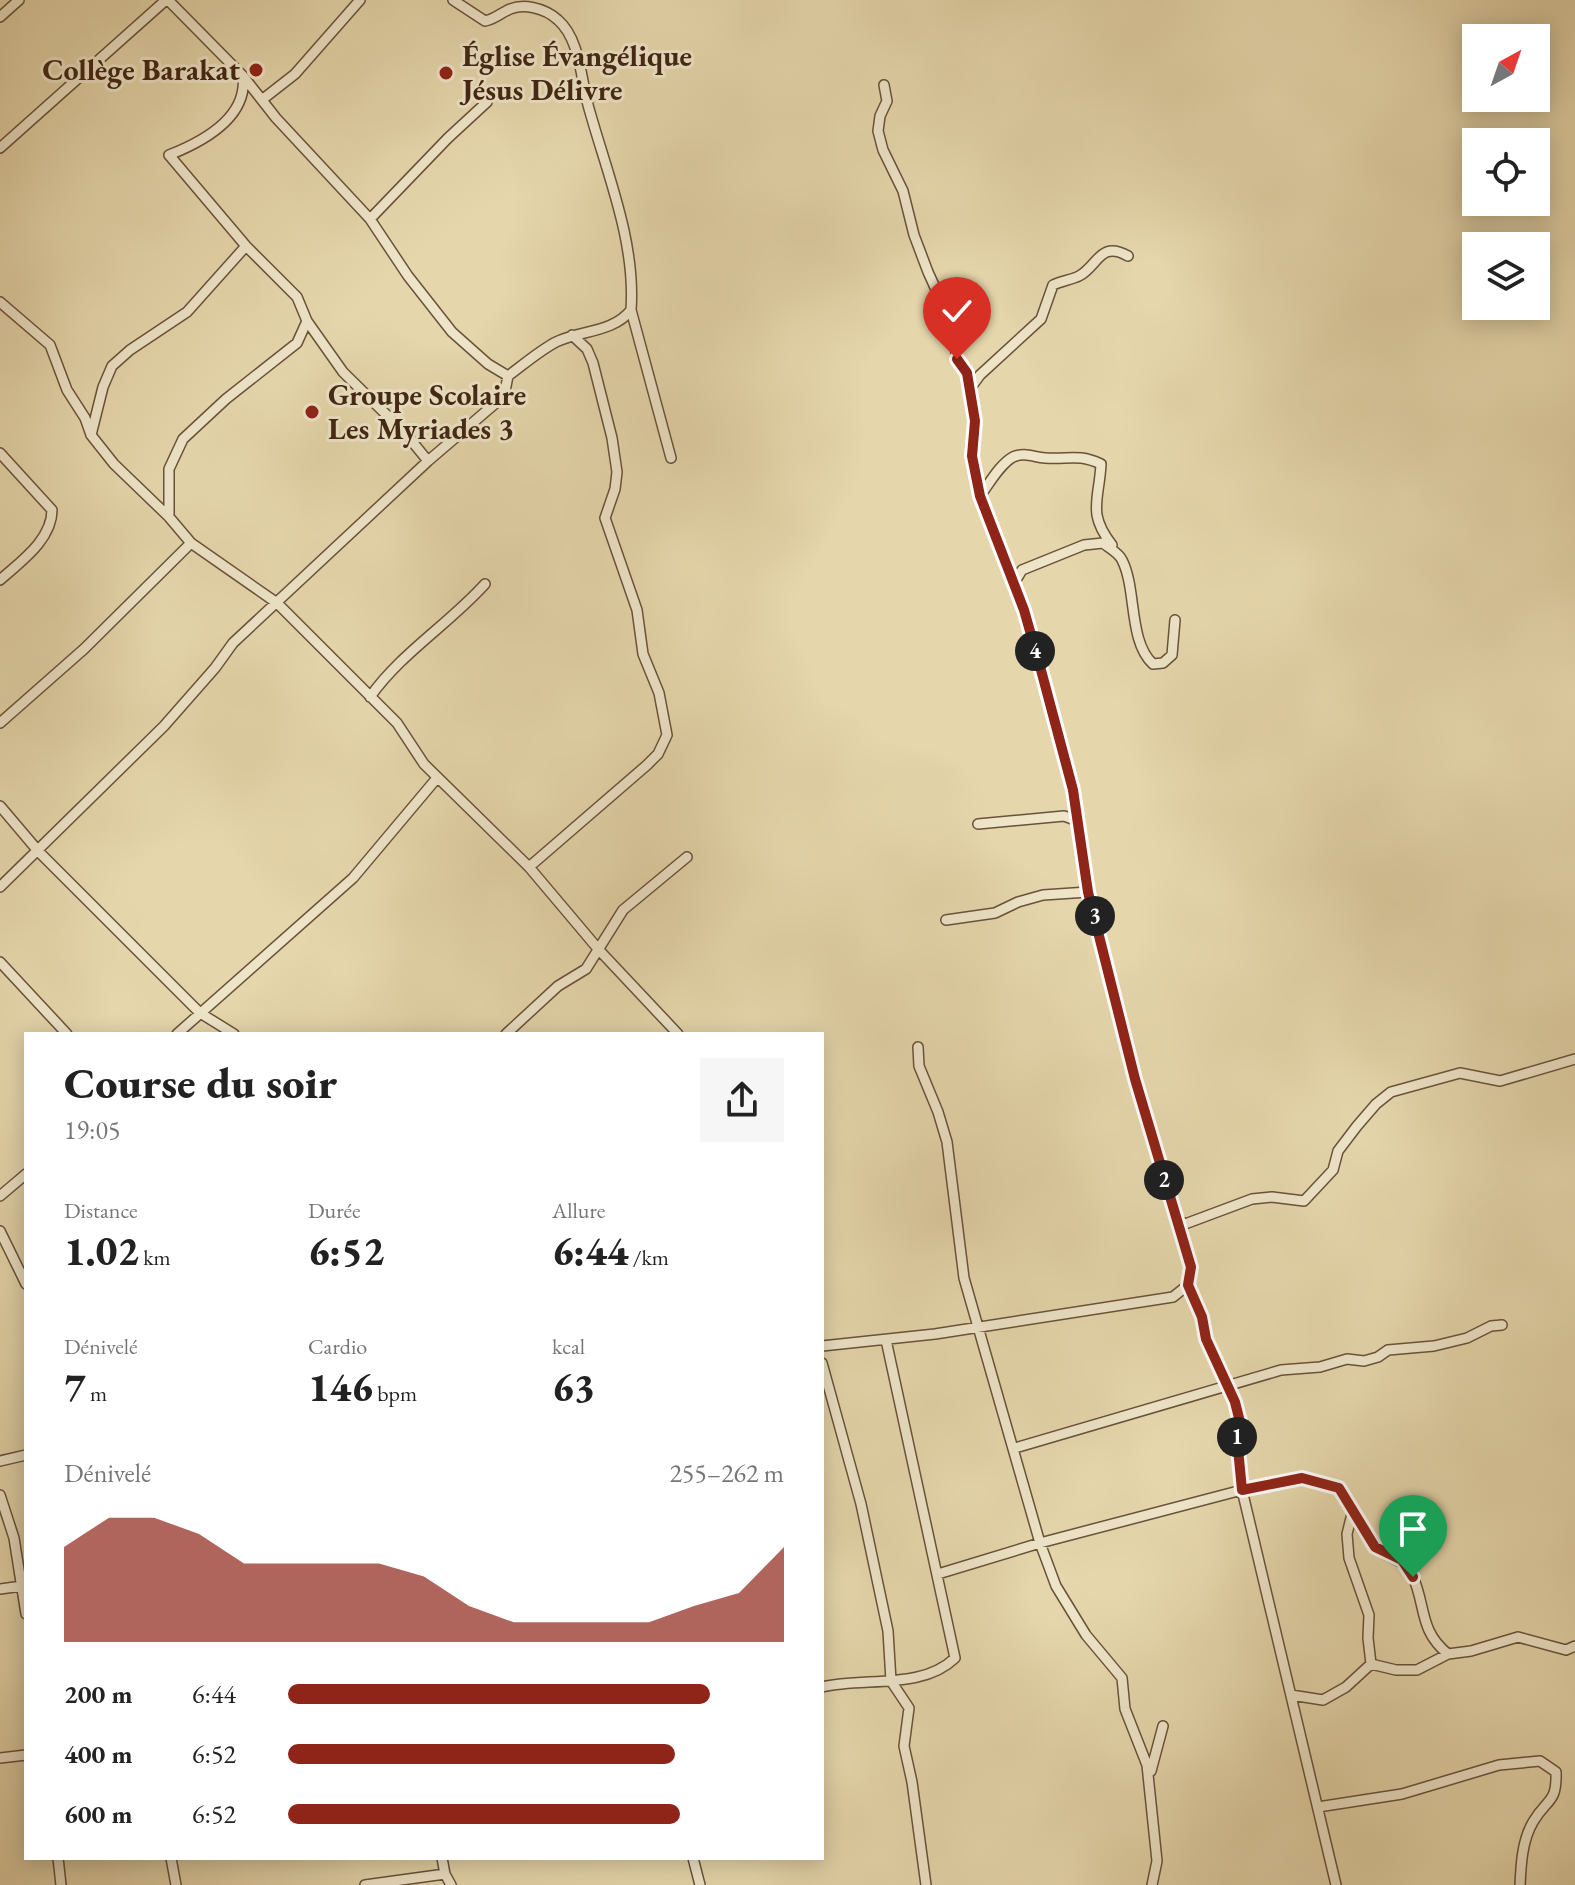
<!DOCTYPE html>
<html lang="fr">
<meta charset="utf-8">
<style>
:root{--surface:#fff;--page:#f6f6f6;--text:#222;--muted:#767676;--accent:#8f2418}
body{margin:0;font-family:"EB Garamond",serif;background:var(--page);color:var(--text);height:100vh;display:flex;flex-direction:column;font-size:30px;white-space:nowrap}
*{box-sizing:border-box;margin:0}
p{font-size:26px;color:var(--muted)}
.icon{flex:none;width:44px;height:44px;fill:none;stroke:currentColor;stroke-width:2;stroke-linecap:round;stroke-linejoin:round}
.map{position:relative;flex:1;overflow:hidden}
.sheet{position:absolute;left:24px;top:1032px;width:800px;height:828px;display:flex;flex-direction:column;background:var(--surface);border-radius:0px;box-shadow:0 4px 20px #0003}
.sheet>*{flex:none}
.needle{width:52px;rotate:40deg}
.tools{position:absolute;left:1462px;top:24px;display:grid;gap:16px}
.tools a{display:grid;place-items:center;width:88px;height:88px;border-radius:0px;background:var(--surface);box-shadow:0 4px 20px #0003;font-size:40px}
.pin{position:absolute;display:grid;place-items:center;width:68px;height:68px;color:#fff;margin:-82px -34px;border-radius:50% 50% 50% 0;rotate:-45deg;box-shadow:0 0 8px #0007}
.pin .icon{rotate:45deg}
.km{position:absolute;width:40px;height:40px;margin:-20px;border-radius:50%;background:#222;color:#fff;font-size:22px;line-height:40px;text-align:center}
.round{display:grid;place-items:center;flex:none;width:84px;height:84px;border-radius:0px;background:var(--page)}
.head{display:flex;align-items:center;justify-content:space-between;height:136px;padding:0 40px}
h1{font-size:44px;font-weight:800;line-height:60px}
.metrics{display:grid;grid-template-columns:repeat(3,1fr);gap:12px;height:136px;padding:8px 40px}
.metrics div{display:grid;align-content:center}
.metrics b{font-size:40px;font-weight:800}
.metrics small{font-size:22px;font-weight:400}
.metrics p{font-size:22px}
.chart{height:224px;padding:16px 40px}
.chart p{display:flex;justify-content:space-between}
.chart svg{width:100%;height:144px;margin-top:8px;fill:var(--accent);opacity:.7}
ul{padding:0 40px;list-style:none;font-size:26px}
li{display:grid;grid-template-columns:128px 96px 1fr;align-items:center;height:60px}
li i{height:20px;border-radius:10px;background:var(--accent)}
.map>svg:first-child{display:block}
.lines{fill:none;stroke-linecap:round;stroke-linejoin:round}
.minor-casing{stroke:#69523a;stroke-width:12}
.minor{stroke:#eee4c8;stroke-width:9}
.route-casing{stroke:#fff;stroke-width:16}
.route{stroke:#8f2418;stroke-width:10}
.poi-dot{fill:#8f2418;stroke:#eee4c8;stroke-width:3}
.labels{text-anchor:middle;stroke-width:6;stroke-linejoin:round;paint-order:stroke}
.poi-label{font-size:30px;font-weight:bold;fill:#402614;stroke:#eee4c8;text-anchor:start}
</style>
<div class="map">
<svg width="1575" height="1885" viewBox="0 0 1575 1885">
<rect width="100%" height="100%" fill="#e5d6ab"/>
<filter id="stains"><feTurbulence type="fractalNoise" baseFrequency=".0025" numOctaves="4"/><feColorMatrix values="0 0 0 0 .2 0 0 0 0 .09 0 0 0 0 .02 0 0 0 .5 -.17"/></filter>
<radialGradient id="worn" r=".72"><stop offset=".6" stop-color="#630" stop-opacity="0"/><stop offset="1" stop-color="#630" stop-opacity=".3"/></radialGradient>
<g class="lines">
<defs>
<path id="minor" d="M168 0 243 76 276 118 370 219 408 276 452 332 488 364 508 376
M453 0 485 21C494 19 498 15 506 11 522 2 545 8 558 20 580 39 581 79 588 105 606 171 636 241 631 310L671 458
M0 17 19 0
M243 76C248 118 202 142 169 155L246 246 297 297 307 321 343 372 406 434 428 461
M884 85 887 101 880 116 878 131 883 150 903 191 914 235 928 272 952 325 957 359 967 373 975 421 972 456 980 496 1024 610 1041 670 1073 790 1088 892 1135 1079 1191 1267 1188 1285 1202 1317 1206 1339 1235 1402 1240 1422 1237 1438 1242 1490 1336 1885
M263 99 295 74 360 0
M0 148 166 0
M370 219 448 138 487 102
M0 302 50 345 67 390 85 418 91 435 114 464 169 517 191 543 277 603 397 723 424 764 529 867 599 950 678 1034
M969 390 980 375 1041 319 1053 285C1061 281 1071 280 1079 276 1098 266 1100 240 1128 256
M91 435 103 387 112 366 130 350 187 312 246 246
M0 453 52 510C52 540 20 562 0 580
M980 496C989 484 1000 464 1013 457 1025 452 1033 457 1045 458 1068 460 1077 453 1101 464 1099 501 1087 513 1112 545
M169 517V469L183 439 226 399 297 343 307 321
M1013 585 1022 570 1084 545 1103 543C1109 548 1119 553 1122 560 1137 589 1128 641 1153 664L1163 663 1172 655 1175 620
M370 697C401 653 449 624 485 584
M0 723 84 649 191 543
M0 806 39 852 200 1013 234 1034
M978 824 1064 816 1078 821
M529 867 647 765 658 754 667 735 659 693 643 654 637 610 605 518 615 489 617 472 612 438 593 363 587 349 572 335
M0 887 164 726 215 668 233 643 428 461 504 396 508 376C523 365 539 351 556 342 580 330 613 333 631 310
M946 920 995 913 1018 902 1043 895 1088 892
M0 962 67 1034
M177 1034 353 878 437 778
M506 1034 558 986 586 969 623 910 687 857
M918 1047 919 1066 938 1112 947 1142 964 1278 1040 1543 1056 1586 1086 1635 1122 1678 1125 1709 1147 1765 1157 1861 1152 1885
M0 1196 26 1174
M1175 1219 1185 1224 1252 1199 1272 1197 1304 1201 1333 1170 1338 1151 1357 1126 1376 1104 1391 1092 1460 1073 1500 1081 1575 1059
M0 1231 26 1284
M822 1346 935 1334 1173 1297 1188 1285
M822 1363 861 1504 888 1631 891 1681 909 1708 904 1746 912 1782 926 1885
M1015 1448 1281 1370 1320 1367 1347 1359 1364 1361 1378 1357 1388 1350 1434 1346 1467 1338 1491 1326 1502 1325
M0 1461 26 1455
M0 1495 14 1538 26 1614
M1353 1510 1347 1534 1349 1558 1369 1615 1368 1638 1371 1664
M938 1574 1040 1543 1242 1490 1302 1478 1339 1488C1349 1504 1362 1535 1375 1547 1388 1560 1403 1556 1413 1577 1426 1606 1419 1631 1448 1654L1471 1651 1518 1637 1566 1650 1575 1646
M0 1589 22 1586
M822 1687C865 1677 922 1690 955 1658L886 1340
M1291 1695 1323 1700 1346 1687 1371 1664 1396 1670H1417L1448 1654
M0 1758 26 1755
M1151 1771 1163 1726
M1318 1807 1402 1794 1499 1765 1540 1761 1556 1772C1557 1804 1547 1798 1533 1822 1522 1841 1521 1864 1520 1885
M58 1858 61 1885
M171 1858 176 1885
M442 1858 445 1874 451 1885
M693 1858 700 1885
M365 1885 445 1874"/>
</defs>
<use href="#minor" class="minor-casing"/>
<use href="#minor" class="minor"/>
</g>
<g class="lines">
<defs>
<path id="route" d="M957 359 967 373 975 421 972 456 980 496 1024 610 1041 670 1073 790 1088 892 1135 1079 1191 1267 1188 1285 1202 1317 1206 1339 1235 1402 1240 1422 1237 1438 1242 1490 1302 1478 1339 1488 1375 1547 1402 1560 1413 1577"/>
</defs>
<use href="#route" class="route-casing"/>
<use href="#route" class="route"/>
</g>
<g class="poi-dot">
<circle cx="256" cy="70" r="8"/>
<circle cx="446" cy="73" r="8"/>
<circle cx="312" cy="412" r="8"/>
</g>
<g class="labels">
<g class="poi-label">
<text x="462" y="66">Église Évangélique<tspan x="462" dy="34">Jésus Délivre</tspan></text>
<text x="240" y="80" text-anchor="end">Collège Barakat</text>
<text x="328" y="405">Groupe Scolaire<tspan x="328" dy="34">Les Myriades 3</tspan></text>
</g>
</g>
<rect width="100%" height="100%" filter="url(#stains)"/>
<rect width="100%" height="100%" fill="url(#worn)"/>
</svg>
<div class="tools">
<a><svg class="needle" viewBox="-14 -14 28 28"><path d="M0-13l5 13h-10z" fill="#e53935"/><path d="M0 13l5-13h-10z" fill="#767676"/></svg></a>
<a><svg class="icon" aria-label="locate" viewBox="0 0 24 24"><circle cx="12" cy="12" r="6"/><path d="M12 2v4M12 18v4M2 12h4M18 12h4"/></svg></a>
<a><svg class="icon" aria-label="layers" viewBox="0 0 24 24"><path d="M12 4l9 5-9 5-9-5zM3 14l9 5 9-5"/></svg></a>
</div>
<div class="pin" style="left:1413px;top:1577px;background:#1e9e55"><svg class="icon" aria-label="arrive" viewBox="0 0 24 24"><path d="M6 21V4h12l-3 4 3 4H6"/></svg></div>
<div class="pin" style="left:957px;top:359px;background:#d93025"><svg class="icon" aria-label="check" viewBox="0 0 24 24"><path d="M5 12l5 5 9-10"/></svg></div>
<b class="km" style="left:1237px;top:1437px">1</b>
<b class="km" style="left:1164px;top:1180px">2</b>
<b class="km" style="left:1095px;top:916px">3</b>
<b class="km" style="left:1035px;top:651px">4</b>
<section class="sheet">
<div class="head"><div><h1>Course du soir</h1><p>19:05</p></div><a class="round"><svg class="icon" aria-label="share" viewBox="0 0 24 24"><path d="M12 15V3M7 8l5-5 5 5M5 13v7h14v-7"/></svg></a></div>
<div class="metrics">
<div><p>Distance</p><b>1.02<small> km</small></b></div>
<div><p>Durée</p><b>6:52</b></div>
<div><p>Allure</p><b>6:44<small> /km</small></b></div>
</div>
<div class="metrics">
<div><p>Dénivelé</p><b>7<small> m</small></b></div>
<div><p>Cardio</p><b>146<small> bpm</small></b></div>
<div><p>kcal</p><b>63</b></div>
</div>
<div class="chart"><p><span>Dénivelé</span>255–262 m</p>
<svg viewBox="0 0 160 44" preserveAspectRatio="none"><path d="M0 44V15L10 6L20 6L30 11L40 20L50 20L60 20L70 20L80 24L90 33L100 38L110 38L120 38L130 38L140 33L150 29L160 15V44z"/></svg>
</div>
<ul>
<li><b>200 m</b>6:44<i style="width:85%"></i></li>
<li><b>400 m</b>6:52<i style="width:78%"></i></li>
<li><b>600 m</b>6:52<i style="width:79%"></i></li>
</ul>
</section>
</div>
